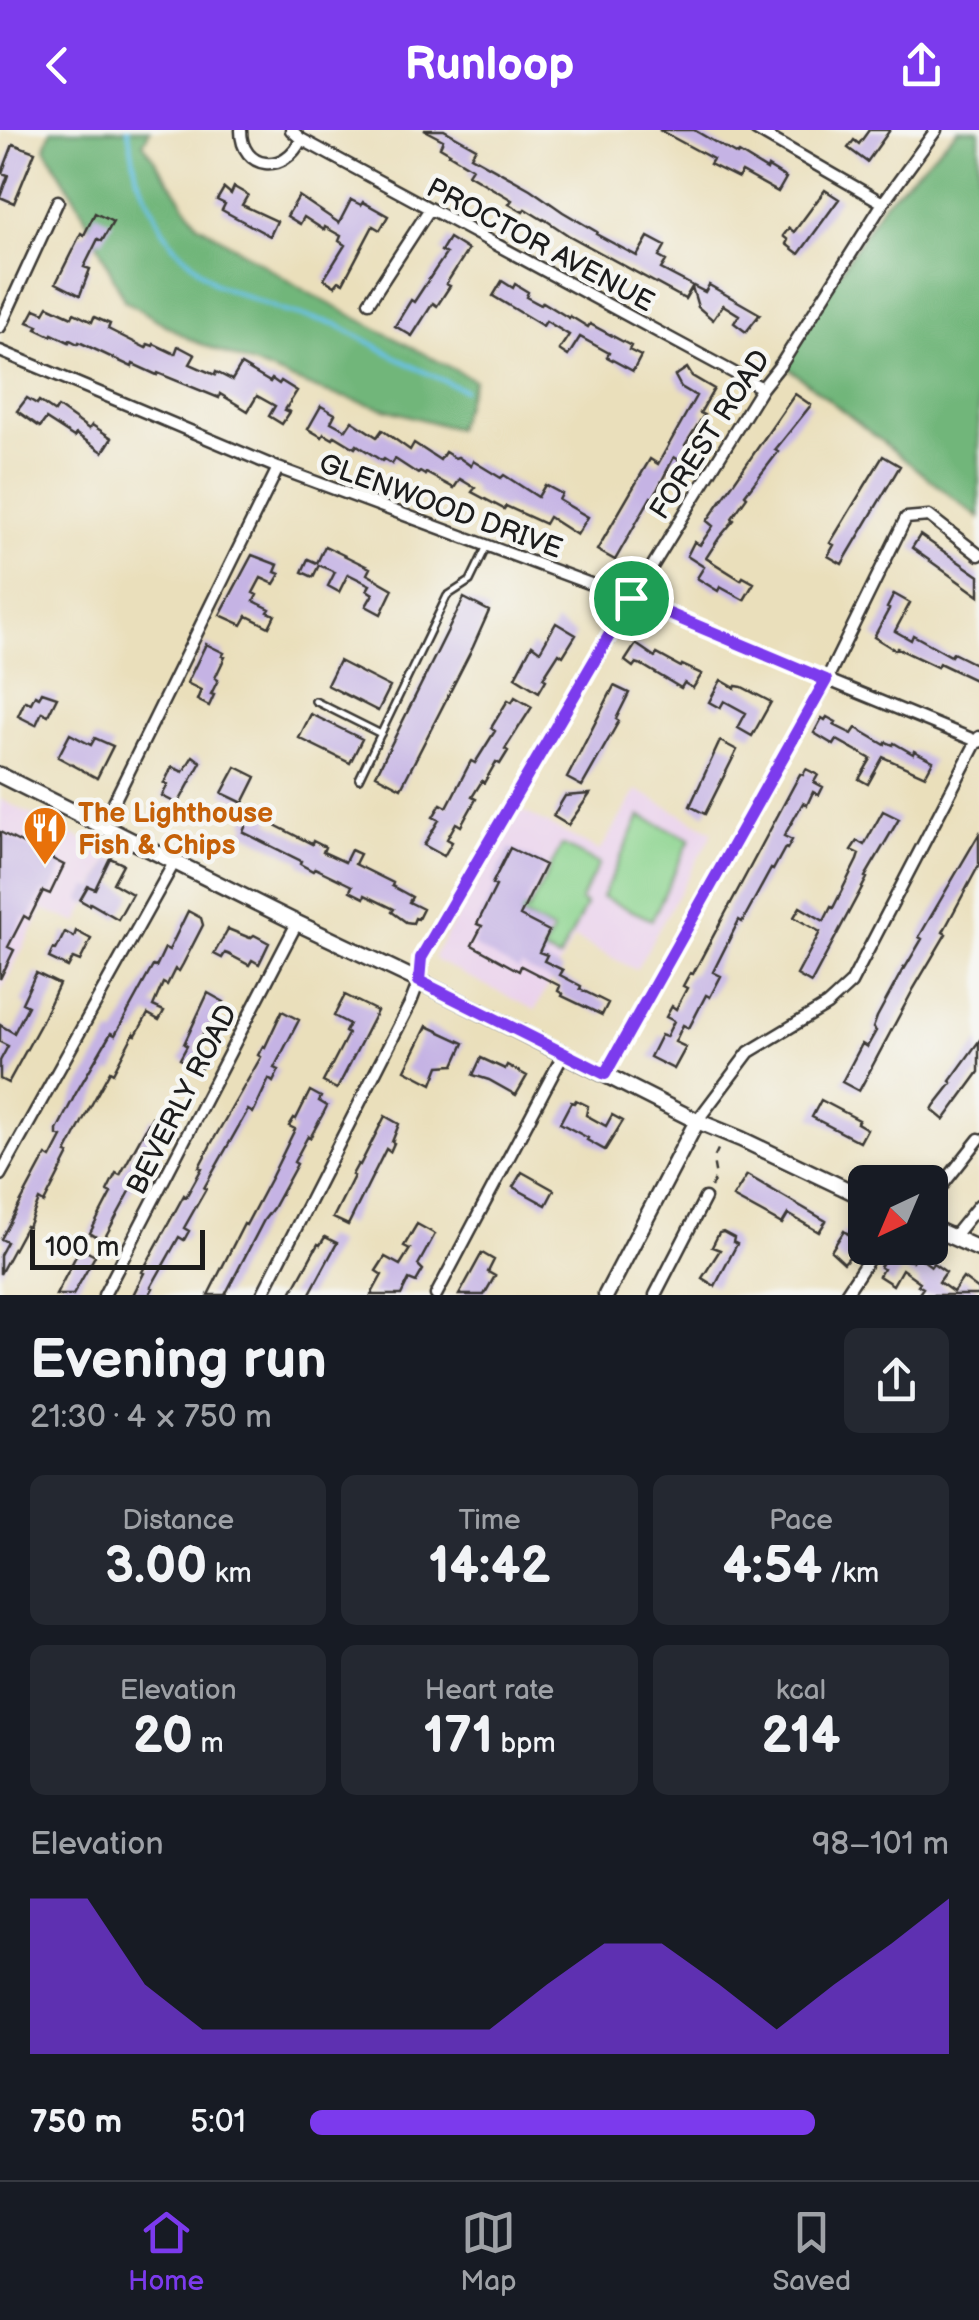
<!DOCTYPE html>
<meta charset="utf-8">
<style>
:root{--surface:#171b24;--page:#242831;--text:#f1f3f6;--muted:#9ea1a6;--line:#363941;--accent:#7c3aed}
body{margin:0;font-family:"Balsamiq Sans",sans-serif;background:var(--page);color:var(--text);height:100vh;display:flex;flex-direction:column;font-size:38px;white-space:nowrap}
*{box-sizing:border-box;margin:0}
p{font-size:32px;color:var(--muted)}
.icon{flex:none;width:55px;height:55px;fill:none;stroke:currentColor;stroke-width:2;stroke-linecap:round;stroke-linejoin:round}
.map{position:relative;height:1165px;overflow:hidden}
.sheet{display:flex;flex-direction:column;background:var(--surface);flex:1}
.sheet>*{flex:none}
.needle{width:65px;rotate:224deg}
.tools{position:absolute;left:848px;top:1035px;display:grid;gap:20px}
.tools a{display:grid;place-items:center;width:100px;height:100px;border-radius:15px;background:var(--surface);box-shadow:0 5px 15px #0003;font-size:50px}
.scale{position:absolute;left:30px;bottom:25px;width:175px;box-sizing:border-box;padding-left:10px;border:5px solid #1c1c1c;border-top:0;font-size:28px;line-height:35px;white-space:nowrap;color:#1c1c1c;-webkit-text-stroke:8px #f6f6f2;paint-order:stroke}
.pin{position:absolute;display:grid;place-items:center;width:85px;height:85px;color:#fff;margin:-42px;border:5px solid #fff;border-radius:50%;box-shadow:0 2px 10px #0007}
.round{display:grid;place-items:center;flex:none;width:105px;height:105px;border-radius:15px;background:var(--page)}
.head{display:flex;align-items:center;justify-content:space-between;height:170px;padding:0 30px}
h1{font-size:55px;font-weight:800;line-height:75px}
.figures{display:grid;grid-template-columns:repeat(3,1fr);gap:15px;height:170px;padding:10px 30px}
.figures div{display:grid;align-content:center;border-radius:15px;background:var(--page);text-align:center}
.figures b{font-size:50px;font-weight:800}
.figures small{font-size:28px;font-weight:400}
.figures p{font-size:28px}
.chart{height:280px;padding:20px 30px}
.chart p{display:flex;justify-content:space-between}
.chart svg{width:100%;height:180px;margin-top:10px;fill:var(--accent);opacity:.7}
ul{padding:0 30px;list-style:none;font-size:32px}
li{display:grid;grid-template-columns:160px 120px 1fr;align-items:center;height:75px}
li i{height:25px;border-radius:12px;background:var(--accent)}
header{display:flex;justify-content:space-between;align-items:center;height:130px;padding:0 30px;background:var(--accent);color:#fff;font-size:45px;font-weight:800}
.menu{display:flex;justify-content:space-around;align-items:center;height:140px;border-top:2px solid var(--line);background:var(--surface);font-size:28px;color:var(--muted)}
.menu a{display:grid;justify-items:center;gap:5px}
.menu .current{color:var(--accent)}
.map>svg:first-child{display:block}
.built{fill:#ead1ec}
.green{fill:#8cd48f;stroke:#547856;stroke-width:2.5}
.forest{fill:#71b67a;stroke:#46694b;stroke-width:2.5}
.lines{fill:none;stroke-linecap:round;stroke-linejoin:round}
.stream{stroke:#6bc2e8;stroke-width:4}
.building{fill:#c5b3e4}
.lane-casing{stroke:#3b3934;stroke-width:10}
.street-casing{stroke:#3b3934;stroke-width:15}
.secondary-casing{stroke:#3b3934;stroke-width:19}
.path{stroke:#3b3934;stroke-width:2.5;stroke-dasharray:8 8;stroke-linecap:butt}
.lane{stroke:#fff;stroke-width:5}
.street{stroke:#fff;stroke-width:10}
.secondary{stroke:#fff;stroke-width:14}
.route-casing{stroke:#fff;stroke-width:20}
.route{stroke:#7c3aed;stroke-width:12}
.labels{text-anchor:middle;stroke-width:9;stroke-linejoin:round;paint-order:stroke}
.street-label{font-size:28px;fill:#1c1c1c;stroke:#f6f6f2}
.food-label{font-size:28px;font-weight:bold;fill:#c56008;stroke:#f6f6f2;text-anchor:start}
</style>
<header><svg class="icon" aria-label="back" viewBox="0 0 24 24"><path d="M15 5l-7 7 7 7"/></svg>Runloop<svg class="icon" aria-label="share" viewBox="0 0 24 24"><path d="M12 15V3M7 8l5-5 5 5M5 13v7h14v-7"/></svg></header>
<div class="map">
<svg width="979" height="1165" viewBox="0 0 979 1165">
<rect width="100%" height="100%" fill="#f6f6f2"/>
<filter id="ink" filterUnits="userSpaceOnUse"><feTurbulence type="fractalNoise" baseFrequency=".01" numOctaves="2"/><feDisplacementMap in="SourceGraphic" scale="20" xChannelSelector="R" yChannelSelector="G"/><feConvolveMatrix kernelMatrix="1 2 1 2 8 2 1 2 1" color-interpolation-filters="sRGB"/></filter>
<filter id="wash" filterUnits="userSpaceOnUse"><feTurbulence type="fractalNoise" baseFrequency=".0048" numOctaves="4" result="noise"/><feDisplacementMap in="SourceGraphic" scale="40" xChannelSelector="R" yChannelSelector="G"/><feGaussianBlur stdDeviation="2.25" result="paint"/><feColorMatrix in="noise" values="0 0 0 0 0 0 0 0 0 0 0 0 0 0 0 0 0 1.4 0 .05"/><feComposite in="paint" operator="in"/></filter>
<g filter="url(#wash)">
<rect width="100%" height="100%" fill="#eadfbb"/>
<path class="built" d="M637 660 713 702 636 840 574 808 535 880 437 831 434 826 521 680 600 721Z
M0 669 111 724 78 793 43 779 0 863Z"/>
<path class="green" d="M640 686 690 709 652 790 602 767Z
M562 715 599 734 580 771 586 775 559 829 543 821 553 801 515 782 518 776 528 781Z"/>
<path class="forest" d="M51 0H150L143 13 198 94 307 162 474 250 456 299 322 261 191 210 124 170 80 76 45 18Z
M958 0H979V388L782 233 884 73Z"/>
<g class="lines">
<path class="stream" d="M128 0 137 47 163 100 173 115 215 154 283 181 336 194 414 237 464 260"/>
</g>
<g id="blocks">
<path class="building" d="M424 0H444L476 18 471 26 530 59 563 82 597 102 596 104 637 126 648 107 665 116 659 127 666 131 661 139 705 162 709 155 760 184 746 202 734 193 739 185 723 175 713 190 698 177 692 157 685 169 568 105 544 89 543 90 525 79 523 82 509 74 512 70 468 44 472 38 449 24 450 23 440 17 443 10Z
M659 0H694L737 25 739 23 767 40 768 37 786 48 778 62 742 42 738 48 710 34 713 29Z
M869 0H890L867 32 848 18 854 10 859 14Z
M13 14 35 22 14 73 0 67 8 45 2 43Z
M234 57 248 65 242 75 277 91 270 106 222 80 225 74 217 70 224 58 231 64Z
M825 60 839 69 799 124 786 114 788 110 783 106 789 98 794 102Z
M299 66 339 93 351 70 361 75 363 72 388 86 380 100 373 96 343 153 339 151 335 156 324 149 345 115 339 111 341 106 325 97 324 100 304 87 300 94 287 86Z
M95 83 113 92 102 111 98 109 84 137 90 139 80 165 56 153 81 103 84 105Z
M449 108 468 120 446 154 450 156 437 176 433 173 412 206 395 196 411 170 414 172 435 140 446 124 441 121Z
M502 151 513 158 515 154 528 162 526 167 541 175 543 172 569 188 570 186 588 197 590 194 631 216 629 220 641 226 633 241 607 227 609 223 580 207 568 226 559 220 569 205 546 191 543 196 493 166Z
M48 176 72 187 74 183 92 192 94 187 110 194 108 199 146 218 148 214 153 216 154 214 175 224 178 216 195 225 190 234 215 245 216 242 232 250 241 235 270 252 272 249 279 254 281 251 297 261 285 280 290 282 282 294 269 286 275 276 257 266 248 281 220 264 219 268 158 243 157 245 133 234 132 237 79 212 78 214 70 210 69 212 52 204 51 206 36 199 38 196 28 192 35 179 44 183Z
M687 238 692 246 714 259 700 283 704 285 685 315 687 317 679 330 674 327 653 368 651 367 615 430 597 420 650 329 658 334 696 266 681 257 675 246Z
M795 264 811 275 775 320 778 322 745 365 747 367 732 388 734 390 719 408 706 428 741 450 743 447 754 453 744 470 720 457 718 461 697 448 704 437 687 426 694 412 700 415 713 396 707 391Z
M27 268 37 274 39 271 55 282 58 277 89 299 92 295 112 308 103 322 76 304 74 307 46 289 40 297 17 281Z
M321 276 335 284 331 292 346 300 352 291 377 307 382 300 410 320 414 313 440 330 445 322 455 328 458 327 471 336 473 331 501 348 504 345 538 367 545 355 562 364 559 370 588 387 577 405 549 387 545 394 506 376 504 379 472 362 475 358 460 349 454 358 426 343 425 345 420 342 418 344 395 329 392 334 384 329 382 331 357 315 355 318 335 306 333 309 324 304 322 307 308 299Z
M883 326 900 336 842 434 828 426 834 415 830 413Z
M920 405 979 446V466L912 418Z
M325 416 370 438 367 444 393 459 381 484 366 476 373 464 367 460 370 455 348 444 339 462 328 456 335 442 319 435 313 447 302 442 308 429 317 433Z
M252 425 278 435 275 442 280 444 274 454 261 448 253 463 257 465 254 471 270 479 268 482 275 485 269 497 247 486 242 495 220 485Z
M894 464 910 473 895 501 911 510 913 505 951 526 953 523 979 536V552L939 533 937 537 897 518 895 520 874 507 889 479 887 478Z
M464 468 489 481 473 517 401 658 376 645Z
M556 493 576 505 563 526 559 523 543 548 546 550 539 562 515 547 532 515 540 521Z
M206 514 224 523 222 526 225 527 215 548 218 550 211 564 214 565 209 576 197 570 201 560 187 553Z
M636 514 655 527 657 524 681 537 682 535 702 544 693 558 684 553 681 558 642 535 636 533 633 537 625 531Z
M339 531 390 557 378 581 327 555Z
M721 550 735 558 736 556 742 557 771 572 752 606 738 598 746 583 724 571 720 578 709 572Z
M614 556 629 563 616 589 619 591 582 656 567 648Z
M42 562 57 567 48 585 42 582 36 595 18 586 25 571 31 573 35 565 39 567Z
M515 567 532 577 505 619 508 621 500 634 496 632 484 653 482 651 472 667 476 669 461 696 456 693 447 709 452 712 444 726 424 715 439 690 433 687 441 674 447 677 471 631 475 633 495 601 491 598 508 570 512 572Z
M311 584 362 609 350 633 299 608Z
M827 587 836 592 834 595 852 604 856 598 885 615 886 612 893 615 894 613 913 624 914 621 933 631 925 646 883 627 868 654 859 649 871 629 837 610 834 615 814 603 822 588 825 590Z
M70 604 91 615 95 608 113 616 97 648 58 627Z
M720 611 737 620 705 684 690 676Z
M193 626 201 632 178 674 162 666 168 654 164 653 172 637 183 642Z
M236 637 256 647 243 673 222 663Z
M806 639 818 645 814 652 823 657 819 665 813 662 807 675 803 673 784 706 792 710 787 719 785 718 773 740 771 739 742 792 739 790 713 842 721 846 710 867 706 865 689 898 683 895 675 912 686 917 674 939 650 927 661 905 666 907 674 891 666 887 672 876 676 879 687 858 683 856 690 843 693 844 695 840 800 644 803 645Z
M590 664 568 695 553 686 565 666Z
M883 681 899 689 865 747 867 748 811 853 797 845 820 802 794 787 800 777 824 791 831 777 833 778 857 730 859 724 851 720 857 711 864 715Z
M248 682 258 687 261 683 271 688 269 692 312 714 313 711 325 717 323 722 345 732 351 720 360 724 355 734 393 753 392 756 412 767 409 772 423 779 418 789 415 788 413 793 406 792 392 782 394 779 365 765 364 768 350 761 352 756 315 738 313 741 300 734 301 731 243 702 246 695 243 693Z
M0 702 64 735 50 764 43 761 29 789 24 786 8 817 14 820 0 849Z
M979 704V735L943 802 946 804 914 858 859 961 842 952 862 914 867 917 876 901 873 898 877 887 904 837 905 838 922 809 919 807 927 793Z
M510 718 545 735 520 786 549 801 539 822 547 825 544 831 563 840 560 845 581 856 580 859 608 873 602 885 562 866 563 864 558 861 560 856 521 836 519 841 472 815 482 796 477 794 496 756 492 754Z
M110 728 123 734 113 753 132 764 118 789 90 773 89 775 80 770 88 756 95 759Z
M188 781 201 788 203 795 183 834 179 841 175 839 167 855 163 853 153 876 164 881 159 890 148 884 136 905 134 903 113 943 110 941 83 990 66 1023 69 1024 44 1073 39 1070 28 1097 26 1096 0 1144V1125L7 1112 1 1109 46 1025 51 1028 62 1007 57 1005V1000L76 963 111 903 115 905 153 836 156 837 165 818 169 820Z
M228 799 250 808 254 805 269 813 259 834 252 830 249 835 228 824 225 823 222 828 214 824Z
M76 801 91 809 80 831 73 828 68 837 49 828 53 819 56 820 65 802 74 807Z
M36 843 59 854 40 895 8 953 0 949V931L8 916 0 912V895L14 903 28 876 22 873Z
M208 863 224 872 211 896 208 895 195 919 208 926 200 940 180 929 187 916 184 914Z
M345 865 377 881 337 959 323 952 348 904 345 902 349 894 334 886Z
M282 881 299 890 274 938 279 940 273 952 269 949 253 983 248 980 204 1058 206 1059 184 1098 189 1101 184 1110 179 1107 151 1157 153 1158 149 1165H133L144 1143 142 1142 184 1065 186 1067 202 1038 199 1037 211 1014 261 927 258 925 263 916 265 917Z
M427 896 464 913 454 935 439 936 432 954 405 940Z
M979 911V942L944 990 932 980 934 976 952 953 950 951Z
M481 928 505 939 507 935 527 946 516 965 489 950 473 945Z
M310 961 321 967 319 971 327 976 324 982 310 1008 308 1006 294 1032 297 1034 273 1078 264 1090 225 1165H208L244 1094 246 1095 272 1046 295 999 289 996 294 988 296 989Z
M576 970 588 976 586 985 606 996 612 985 623 991 605 1020 587 1010 588 1008 560 993 571 972 574 973Z
M821 970 859 990 857 993 867 999 860 1012 812 987Z
M385 986 399 994 392 1012 394 1013 390 1022 386 1019 348 1095 333 1088 354 1046 352 1045 358 1034 360 1035Z
M152 987 166 995 103 1111 90 1103 111 1063 107 1061 116 1043 120 1045Z
M522 1042 554 1060 546 1075 513 1057Z
M747 1045 826 1091 819 1102 788 1084 782 1094 733 1067Z
M417 1094 435 1104 418 1135 423 1140 416 1152 409 1149 401 1165H371L382 1145 376 1141 385 1127 400 1135 410 1119 404 1116Z
M844 1101 848 1104 850 1101 864 1109 844 1133 831 1121Z
M723 1102 734 1108 733 1112 737 1114 715 1156 702 1148 720 1120 712 1117 719 1103Z
M325 1107 337 1113 309 1165H290L318 1114 320 1115Z
M80 1118 95 1126 73 1165H56Z
M890 1120 902 1129 912 1131 916 1125 931 1136 933 1133 946 1142 939 1152 953 1162 963 1148 979 1160V1165H918L923 1158 918 1155 920 1152 902 1139 893 1155 879 1146 883 1139 880 1137Z
M482 1123 494 1130 488 1142 495 1146 484 1165H459Z"/>
</g>
</g>
<g filter="url(#ink)">
<use href="#blocks" fill-opacity="0" stroke="#3b3934" stroke-width="2.5"/>
<g class="lines">
<defs>
<path id="lane" d="M315 571 381 604
M359 649 447 466 470 451 486 418"/>
<path id="street" d="M241 0C241 41 286 44 301 9
M291 0 301 9 762 258
M756 0 883 73
M369 172 429 80
M0 197 58 71
M0 221 278 338 631 469 979 612
M102 696 278 338
M605 944 826 551 906 388 929 386 979 425
M697 991 749 922 827 875 851 853 979 607
M0 1045 175 731
M930 1071 979 1009
M953 1107 979 1075
M104 1165 297 793
M262 1165 411 872 419 851 421 828C531 636 645 446 762 258L782 233 883 73 936 0
M436 1165 563 925
M655 1165 705 1068
M845 1165 876 1118"/>
<path id="secondary" d="M0 645 297 793 419 851 697 991 741 1009 865 1068
M930 1097 979 1119
M606 1165 697 991"/>
</defs>
<use href="#lane" class="lane-casing"/>
<use href="#street" class="street-casing"/>
<use href="#secondary" class="secondary-casing"/>
<path class="path" d="M711 1057 716 1047 713 1030 721 1013"/>
<use href="#lane" class="lane"/>
<use href="#street" class="street"/>
<use href="#secondary" class="secondary"/>
</g>
</g>
<g class="lines" filter="url(#ink)">
<defs>
<path id="route" d="M631 468 826 550 605 944 419 851 421 828Z"/>
</defs>
<use href="#route" class="route-casing"/>
<use href="#route" class="route"/>
</g>
<defs>
<symbol id="restaurant-pin" viewBox="-11 -11 22 30"><path d="M0 17L-7.5 6A9.5 9.5 0 1 1 7.5 6Z" fill="#e8710a" stroke="#f6f6f2"/><path d="M-5-6h1v4h1v-4h1v4h1v-4h1v5L-1.5 .5V6h-2V.5L-5-1ZM5-6V6H3V1.5H1.5Q1.5-4 5-6Z" fill="#fff"/></symbol>
</defs>
<g fill-rule="evenodd">
<use href="#restaurant-pin" x="20" y="673" width="50" height="68"/>
</g>
<g class="labels">
<g class="street-label">
<text transform="translate(541 114) rotate(28)" y="10">PROCTOR AVENUE</text>
<text transform="translate(709 304) rotate(-57)" y="10">FOREST ROAD</text>
<text transform="translate(441 375) rotate(20)" y="10">GLENWOOD DRIVE</text>
<text transform="translate(181 969) rotate(-63)" y="10">BEVERLY ROAD</text>
</g>
<g class="food-label">
<text x="78" y="692">The Lighthouse<tspan x="78" dy="32">Fish &amp; Chips</tspan></text>
</g>
</g>
</svg>
<div class="tools">
<a><svg class="needle" viewBox="-14 -14 28 28"><path d="M0-13l5 13h-10z" fill="#e53935"/><path d="M0 13l5-13h-10z" fill="#9ea1a6"/></svg></a>
</div>
<div class="scale">100 m</div>
<div class="pin" style="left:631px;top:468px;background:#1e9e55"><svg class="icon" aria-label="arrive" viewBox="0 0 24 24"><path d="M6 21V4h12l-3 4 3 4H6"/></svg></div>
</div>
<section class="sheet">
<div class="head"><div><h1>Evening run</h1><p>21:30 · 4 × 750 m</p></div><a class="round"><svg class="icon" aria-label="share" viewBox="0 0 24 24"><path d="M12 15V3M7 8l5-5 5 5M5 13v7h14v-7"/></svg></a></div>
<div class="figures">
<div><p>Distance</p><b>3.00<small> km</small></b></div>
<div><p>Time</p><b>14:42</b></div>
<div><p>Pace</p><b>4:54<small> /km</small></b></div>
</div>
<div class="figures">
<div><p>Elevation</p><b>20<small> m</small></b></div>
<div><p>Heart rate</p><b>171<small> bpm</small></b></div>
<div><p>kcal</p><b>214</b></div>
</div>
<div class="chart"><p><span>Elevation</span>98–101 m</p>
<svg viewBox="0 0 160 44" preserveAspectRatio="none"><path d="M0 44V6L10 6L20 27L30 38L40 38L50 38L60 38L70 38L80 38L90 27L100 17L110 17L120 27L130 38L140 27L150 17L160 6V44z"/></svg>
</div>
<ul>
<li><b>750 m</b>5:01<i style="width:79%"></i></li>
</ul>
</section>
<nav class="menu">
<a class="current"><svg class="icon" aria-label="home" viewBox="0 0 24 24"><path d="M3 11l9-7 9 7M6 9v11h12V9"/></svg>Home</a>
<a><svg class="icon" aria-label="map" viewBox="0 0 24 24"><path d="M3 6l6-2 6 2 6-2v14l-6 2-6-2-6 2zM9 4v14M15 6v14"/></svg>Map</a>
<a><svg class="icon" aria-label="saved" viewBox="0 0 24 24"><path d="M7 4h10v16l-5-4-5 4z"/></svg>Saved</a>
</nav>
